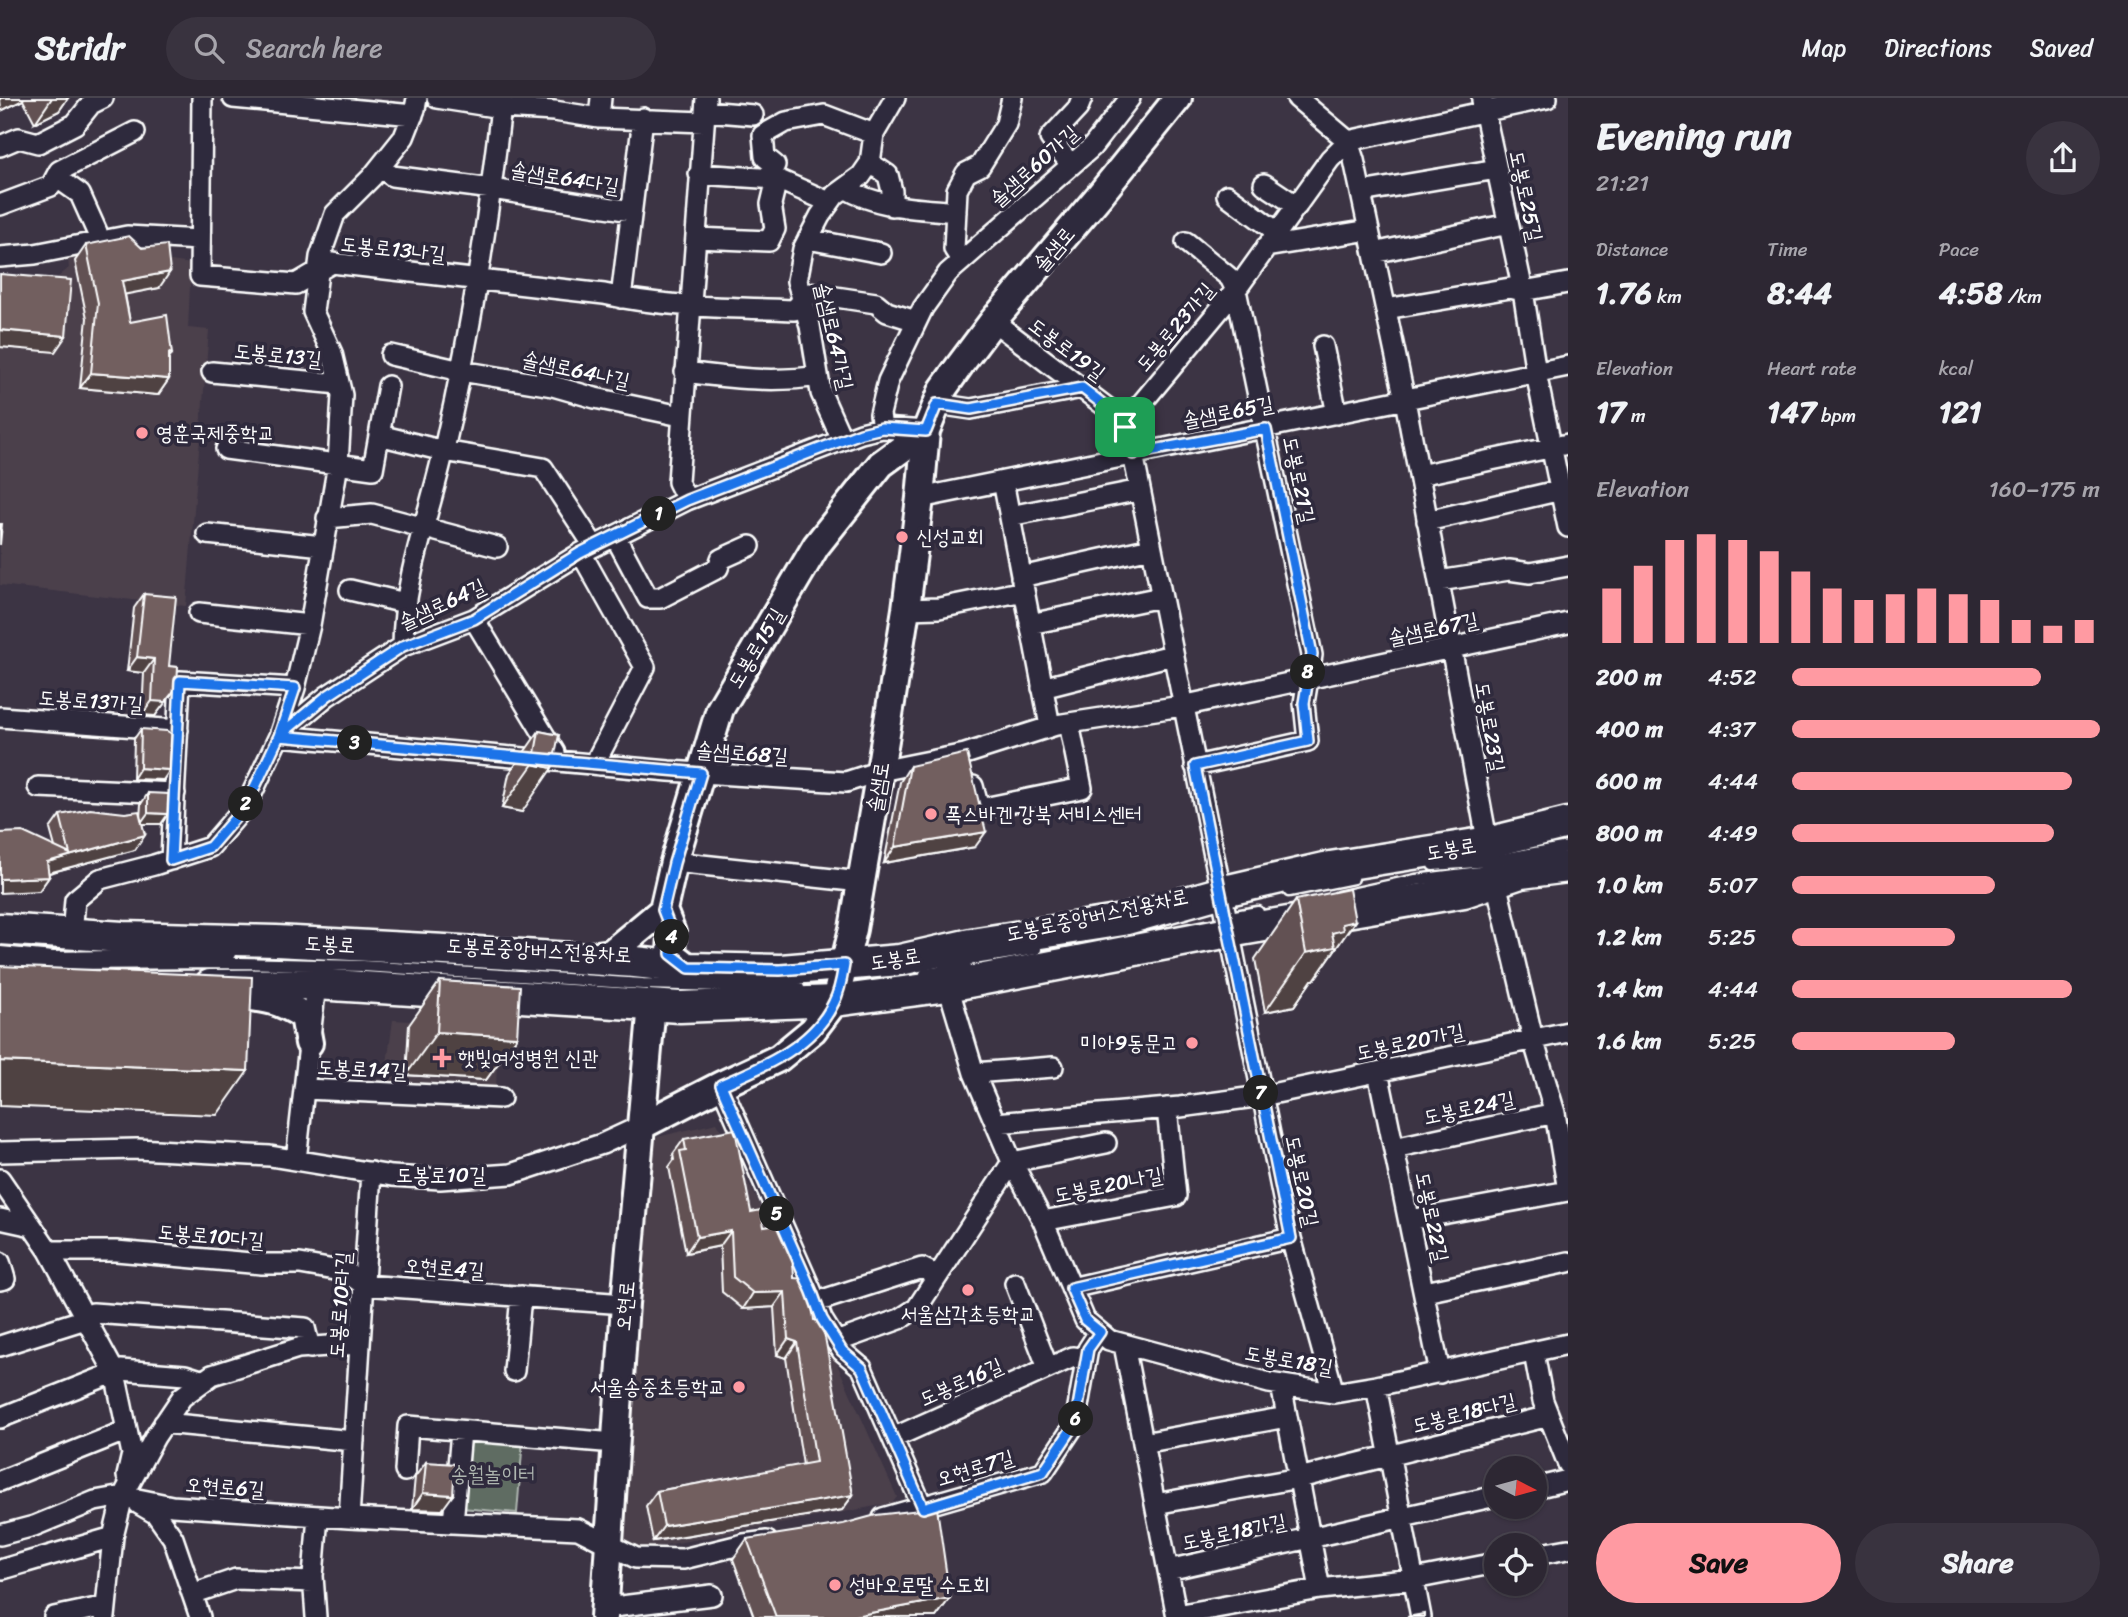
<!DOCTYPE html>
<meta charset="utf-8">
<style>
:root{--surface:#2d2733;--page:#39333f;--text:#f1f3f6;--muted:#a7a5ac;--line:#48444e;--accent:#ff9aa2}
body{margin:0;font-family:Sriracha,"Poor Story",sans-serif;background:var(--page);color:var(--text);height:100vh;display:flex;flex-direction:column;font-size:26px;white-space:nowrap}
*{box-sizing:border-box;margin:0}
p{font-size:23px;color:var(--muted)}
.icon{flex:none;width:38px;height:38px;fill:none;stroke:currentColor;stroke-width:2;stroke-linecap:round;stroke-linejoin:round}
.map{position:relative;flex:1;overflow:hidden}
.side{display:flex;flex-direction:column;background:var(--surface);width:560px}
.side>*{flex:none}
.needle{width:46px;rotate:96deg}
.controls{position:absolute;left:1484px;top:1358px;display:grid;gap:14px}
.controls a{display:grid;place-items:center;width:63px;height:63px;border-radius:50%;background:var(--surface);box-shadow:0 2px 5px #0004,0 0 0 2px var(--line);font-size:35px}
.pin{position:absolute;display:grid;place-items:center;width:60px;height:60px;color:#fff;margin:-30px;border-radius:14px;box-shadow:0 4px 10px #0006}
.km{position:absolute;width:35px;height:35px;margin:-18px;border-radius:50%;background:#222;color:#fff;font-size:19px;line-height:35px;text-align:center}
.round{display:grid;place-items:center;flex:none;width:74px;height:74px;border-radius:37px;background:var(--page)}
.head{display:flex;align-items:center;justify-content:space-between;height:119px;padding:0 28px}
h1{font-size:38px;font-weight:700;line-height:52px}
.figures{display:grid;grid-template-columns:repeat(3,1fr);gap:10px;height:119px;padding:7px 28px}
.figures div{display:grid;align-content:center}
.figures b{font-size:30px;font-weight:700}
.figures small{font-size:19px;font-weight:400}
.figures p{font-size:19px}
.chart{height:196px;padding:14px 28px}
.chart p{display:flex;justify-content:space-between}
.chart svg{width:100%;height:126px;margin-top:7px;stroke:var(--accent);stroke-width:6}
.button{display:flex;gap:14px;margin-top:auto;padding:14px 28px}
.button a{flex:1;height:80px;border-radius:42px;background:var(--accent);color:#111;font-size:28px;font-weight:700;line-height:80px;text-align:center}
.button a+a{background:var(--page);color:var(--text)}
ul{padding:0 28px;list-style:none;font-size:23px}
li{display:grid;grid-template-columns:112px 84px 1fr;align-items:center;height:52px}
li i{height:18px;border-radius:9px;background:var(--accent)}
header{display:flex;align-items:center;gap:42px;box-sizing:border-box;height:98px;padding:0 35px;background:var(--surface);border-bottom:2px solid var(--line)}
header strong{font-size:33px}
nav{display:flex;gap:38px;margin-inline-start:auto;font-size:24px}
.search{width:490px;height:63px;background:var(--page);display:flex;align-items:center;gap:18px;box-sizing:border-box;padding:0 24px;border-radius:38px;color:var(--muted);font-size:26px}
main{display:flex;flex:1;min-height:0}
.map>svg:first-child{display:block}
.built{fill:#4c414c}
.green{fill:#5e6c62;stroke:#aeb6b0;stroke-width:2}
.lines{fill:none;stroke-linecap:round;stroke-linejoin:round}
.lane-casing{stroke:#fff;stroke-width:15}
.street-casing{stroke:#fff;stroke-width:24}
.secondary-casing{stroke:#fff;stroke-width:32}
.primary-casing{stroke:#fff;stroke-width:35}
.lane{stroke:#2f2a3d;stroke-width:10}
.street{stroke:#2f2a3d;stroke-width:19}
.secondary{stroke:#2f2a3d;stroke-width:26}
.primary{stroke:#2f2a3d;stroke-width:30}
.wall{fill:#625152;stroke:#fff;stroke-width:2}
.shaded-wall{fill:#504242;stroke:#fff;stroke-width:2}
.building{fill:#725e5f;stroke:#fff;stroke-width:2}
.route-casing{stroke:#fff;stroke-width:14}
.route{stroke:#1a73e8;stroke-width:9}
.poi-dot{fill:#ff9aa2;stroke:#2f2a3d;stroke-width:2.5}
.labels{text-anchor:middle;stroke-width:7;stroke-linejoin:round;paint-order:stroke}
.street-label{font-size:21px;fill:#fff;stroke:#2f2a3d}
.poi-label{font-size:21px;fill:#fff;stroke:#2f2a3d;text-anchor:start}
.park-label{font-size:21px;fill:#aeb6b0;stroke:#2f2a3d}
</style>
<header>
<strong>Stridr</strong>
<div class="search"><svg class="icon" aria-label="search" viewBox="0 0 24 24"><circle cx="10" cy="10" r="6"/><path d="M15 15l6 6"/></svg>Search here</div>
<nav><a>Map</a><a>Directions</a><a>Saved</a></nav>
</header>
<main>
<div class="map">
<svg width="1568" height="1519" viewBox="0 0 1568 1519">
<rect width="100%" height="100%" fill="#3c3444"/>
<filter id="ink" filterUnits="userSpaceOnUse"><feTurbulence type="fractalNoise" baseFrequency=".0143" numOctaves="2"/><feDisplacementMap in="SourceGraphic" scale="14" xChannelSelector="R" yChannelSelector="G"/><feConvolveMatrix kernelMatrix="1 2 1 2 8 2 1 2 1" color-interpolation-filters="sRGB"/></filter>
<g filter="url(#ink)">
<path class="built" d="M130 149 164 162 191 166 188 230 209 232 186 508 0 487V179L57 180 69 170 68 160Z
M393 922 498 928 496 993 383 995Z
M717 1025 796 1175 897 1399 892 1405 639 1452 619 1443 653 1040Z"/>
<path class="green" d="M469 1334 523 1341 517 1415 462 1410Z"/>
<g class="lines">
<defs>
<path id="lane" d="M1433 767 1491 763 1568 749
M1289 793 1353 780
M1338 799 1416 782 1488 773
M1224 820 1258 814
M0 854 53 859 230 856
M0 863 51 866 240 865 363 868 643 886 799 890
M943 866 1036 851
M925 876 966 870"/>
<path id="street" d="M202 0 200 178 296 186 332 165 604 196C665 210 731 209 794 212L809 195 876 205 887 214 916 223
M233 0 413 17
M437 0 501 10 554 13 599 20 704 24
M1297 0 1348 43 1354 62 1405 302 1491 763 1533 941 1555 1015 1568 1093
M1482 2 1523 193 1536 275 1568 429
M705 13 753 17
M599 20 601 0
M0 48 19 40 38 45 75 26 91 6 103 0
M870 65 888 77 892 93V108
M1071 67 1050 40 1078 10 1082 0
M380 69 392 78 492 91 631 113
M699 76 777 81 829 104
M56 79 80 96 97 134 98 144
M767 81 775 67 765 59 763 37 786 24 824 17 874 36
M1264 86 1297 108
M845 90C879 110 916 110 956 114
M1361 94 1497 71
M1227 97 1277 134
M0 107 51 88 59 73 135 34
M696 140 769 143 775 131 771 106 777 81
M808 141 881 155
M1186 144 1230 180 1236 192 1312 557 1304 605 1308 643 1195 668
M1266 149 1369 132
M1374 155 1508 126
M0 159 35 156 127 138 200 142
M962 163 954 151 957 92 966 75 980 68 1006 26 1012 0
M621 200 643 20
M1386 211 1510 190 1523 193 1568 185
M993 223 1122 321 1133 356 1291 1140 1334 1295
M1323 248 1337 316
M391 257 461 273 553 288 595 300 681 318
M212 274 339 286
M685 274C729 280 775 285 818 278
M937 306 971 311 1082 290
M1125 329 1136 312 1236 192 1330 61 1348 43 1547 0
M882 330 880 316 888 283 923 210 948 175 1092 49 1130 0
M379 337 444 353 543 370 594 448
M842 342 821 295 810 228 797 183 803 151 820 118 835 97 861 78 870 65 874 36 895 0
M226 351 373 371 388 288
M1419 377 1568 346
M1003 383 1050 628
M920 400 1568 268
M687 402 678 384 706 0
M1010 418 1140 392
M327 420 372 416 497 449
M1427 423 1561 392
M207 436 323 448
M615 438 648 500H660L718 470 721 461 750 448
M581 455 645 569 599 657V667
M1021 479 1151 450
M1439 483 1509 472 1530 475 1568 468
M350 492 405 505
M906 511 939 510 1024 493
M199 515 310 527
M474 521 555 655
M1030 526 1161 499
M403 548C403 481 430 416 444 351 471 235 489 118 502 0
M1042 590 1172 557
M0 619 178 632
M280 637 327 598 403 548 474 521 581 455 687 402 861 335 882 330 926 333
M279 638 669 673 846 684 880 673 965 656 1056 627 1182 608 1568 525
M973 688 979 711 1082 690 1069 625
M38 689 175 695
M171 762 180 583 295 590
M674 764 861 784
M72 836 75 802 100 781 154 767 210 749 247 706 279 638 295 590 310 527 338 366 342 297 332 255 313 214 320 159 335 116 372 79 404 39 415 11 417 0
M948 888 974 975 1012 1064 1043 1123 1085 1222 1109 1242 1269 1285 1334 1295 1376 1288 1568 1246
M1378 974 1440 1275
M974 975 1053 969
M721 987 812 1194 822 1221 842 1253 862 1270 923 1410
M305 991 501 1000
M996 1025 1180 1009 1262 998 1568 934
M1394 1050 1555 1015
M0 1054 137 1051 270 1058 392 1078 440 1081 511 1076 602 1046 641 1028
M296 1062 316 886
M0 1081 49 1153 115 1275 132 1356 127 1378
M0 1121 32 1128
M1409 1122 1568 1093
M1043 1123 1176 1098 1167 1010
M49 1153H116L262 1166H300L346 1174 364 1187 625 1206
M0 1164 5 1181 0 1182
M1015 1185 1048 1270
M1071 1190 1291 1140
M1425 1194 1568 1164
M816 1204 922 1170 938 1178
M836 1244 900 1221 917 1210 1012 1064 1106 1045
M1124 1247 1177 1519
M0 1248 76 1224 93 1215 305 1230 310 1250
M1534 1255 1543 1303 1568 1366
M514 1273 521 1198
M1281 1287 1320 1491
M1376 1288 1421 1519
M0 1320 121 1272 185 1277 204 1283
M164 1325 354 1343
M893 1340 1073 1259 1086 1261
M1143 1345 1287 1319
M405 1373 408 1328 615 1345
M0 1383 125 1333
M1535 1390 1568 1382
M139 1406 156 1416 173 1440 200 1519
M1155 1406 1299 1380 1549 1318
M349 1420 371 1074
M883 1420 1043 1374 1075 1326 1088 1251 1099 1234
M453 1425 461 1333
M0 1437 34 1428 95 1403 123 1398 172 1408 349 1420 578 1431 636 1460 683 1461 744 1446 767 1443
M1535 1457 1568 1451
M3 1471 113 1439
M1168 1472 1496 1398
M192 1496 236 1481 313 1484
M605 1510 712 1497
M1177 1517 1320 1491 1414 1481 1496 1465
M54 1519 106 1508
M105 1519 113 1439 123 1398 155 1339 182 1299 212 1277 298 1250 360 1246
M316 1519 313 1478 318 1418"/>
<path id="secondary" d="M663 812 674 764 720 611 816 448 881 366 926 333
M663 812 672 835 671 856 689 870
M590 858 611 855 663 812
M238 898C267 900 279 902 304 918L309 945
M641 1028 721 987 779 960 813 932 835 903 853 831 880 673 906 511 920 400 926 333 943 291 960 267 993 223 1099 98 1178 0
M604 1519 625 1206 652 906"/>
<path id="primary" d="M0 831 123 839 276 843 445 852 635 864 689 870 781 872 900 862 971 846 1123 822 1233 791 1324 770 1495 743 1568 725
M210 887 316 886 680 909 835 903 948 888 1229 834 1464 794 1521 775 1568 769"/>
</defs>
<use href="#lane" class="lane-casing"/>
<use href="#street" class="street-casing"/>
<use href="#secondary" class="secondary-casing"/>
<use href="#primary" class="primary-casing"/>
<use href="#lane" class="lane"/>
<use href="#street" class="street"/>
<use href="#secondary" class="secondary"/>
<use href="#primary" class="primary"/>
</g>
<path class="wall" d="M0 0H68L59 13 35 25 23 2 1 13Z
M86 147 159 190 125 196 130 224 172 256 169 260V281L158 297 80 290 87 220 75 163Z
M144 496 177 589 155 618 142 617 144 575 127 573 134 510Z
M141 631 163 682 133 681 134 641Z
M539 633 559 637 522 714 502 710 509 676Z
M910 668 975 749 884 765 900 684Z
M148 695 168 716 161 726H142L145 737 135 752 49 775V779L39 793 55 749 50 731 60 717 140 720 141 706Z
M1296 802 1355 823 1314 882H1312L1294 908 1265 914 1255 861Z
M440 883 517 939 486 982 406 977 409 927Z
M684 1041 764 1129 794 1180 814 1222 853 1397 842 1412 653 1443 646 1408 657 1393 803 1367 786 1260 777 1257 774 1209 743 1211 722 1194 720 1148 686 1155 669 1069 674 1062 673 1056Z
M426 1364 442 1412 412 1411 415 1379Z
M747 1441 950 1500 936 1519H754L733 1461Z"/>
<path class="shaded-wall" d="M0 0H24L23 2 1 13Z
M52 0H68L59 13 35 25Z
M170 174 159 190 112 199 122 183Z
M0 232 66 238 55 254 0 249Z
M91 275 169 281 158 297 80 290Z
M137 559 154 561 144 575 127 573Z
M177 589 155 618 142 617 152 603Z
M533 666 552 670 522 714 502 710Z
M140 670 170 672 163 682 133 681Z
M148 715 168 716 161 726H140Z
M986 734 975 749 884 765 895 749Z
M145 737 135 752 37 778 47 764Z
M49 779 39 793 0 795V781Z
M1355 823 1314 882H1312L1294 908 1265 914 1306 855 1342 826Z
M437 934 517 939 486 982 406 977Z
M0 963 248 973 217 1017 0 1008Z
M731 1133 720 1148 686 1155 697 1139Z
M785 1194 774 1209 743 1211 753 1195Z
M788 1241 797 1244 786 1260 777 1257Z
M423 1395 453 1397 442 1412 412 1411Z
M853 1397 842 1412 653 1443 664 1428Z
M950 1500 936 1519H849Z"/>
<path class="building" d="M129 138 142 150 167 147 170 174 122 183 130 224 167 217 172 256 169 255V281L91 275 98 205 86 147Z
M0 176 71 182 66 238 0 232Z
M0 426H2L0 447Z
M144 496 176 499 169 568 178 569 177 589 165 604 152 603 154 561 137 559Z
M141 631 167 633 172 636 170 672 140 670Z
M539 633 559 637 552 670 533 666Z
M967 655 986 734 895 749 910 668Z
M148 695 169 696 168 716 148 715Z
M90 711 125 715 139 713 145 737 47 764 49 779 0 781V735L23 734 70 756 60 717Z
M1349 791 1355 823 1342 826 1343 832 1332 835 1335 849 1306 855 1296 802Z
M0 868 252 879 248 973 0 963Z
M440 883 520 888 517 939 437 934Z
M735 1031 751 1114 761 1112 764 1129 783 1126 792 1139 794 1180 810 1181 814 1222H822L853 1397 664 1428 657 1393 816 1364 797 1244 788 1241 785 1194 753 1195 733 1179 731 1133 697 1139 680 1053 686 1052 684 1041Z
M426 1364 455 1366 453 1397 423 1395Z
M937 1410 950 1500 849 1519H776L747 1441 843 1426 876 1417Z
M1424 1516V1519H1407Z"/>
</g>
<g class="lines" filter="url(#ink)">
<defs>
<path id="route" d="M1125 329 1122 321 1082 290 971 311 937 306 926 333 882 330 861 335 687 402 580 455 474 521 403 548 327 598 279 638 247 706 210 749 171 762 180 583 295 590 279 638 701 675 674 765 663 812 672 835 671 856 689 870 780 872 844 867C842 879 840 893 834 904 814 948 763 969 721 987L812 1194 822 1221 842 1253 862 1270 923 1410 1043 1374 1075 1326 1088 1251 1100 1234 1085 1222 1071 1190 1291 1140 1195 668 1308 643 1304 605 1312 556 1266 331 1133 356 1125 329"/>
</defs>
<use href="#route" class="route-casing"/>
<use href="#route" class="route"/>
</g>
<g class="poi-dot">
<circle cx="142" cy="335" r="7"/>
<circle cx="902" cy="439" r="7"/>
<circle cx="931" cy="716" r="7"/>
<circle cx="1192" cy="945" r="7"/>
<path d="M438.5 949.5h7v7h7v7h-7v7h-7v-7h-7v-7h7z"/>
<circle cx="968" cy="1192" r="7"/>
<circle cx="739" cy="1289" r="7"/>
<circle cx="835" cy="1487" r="7"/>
</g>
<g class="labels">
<g class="street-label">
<text transform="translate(1034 68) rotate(-42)" y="7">솔샘로60가길</text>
<text transform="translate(565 80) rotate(9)" y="7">솔샘로64다길</text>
<text transform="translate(1526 98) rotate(78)" y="7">도봉로25길</text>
<text transform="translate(393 151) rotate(6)" y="7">도봉로13나길</text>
<text transform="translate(1054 151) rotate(-50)" y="7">솔샘로</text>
<text transform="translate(1175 229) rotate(-50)" y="7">도봉로23가길</text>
<text transform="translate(834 238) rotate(77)" y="7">솔샘로64가길</text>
<text transform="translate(1067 251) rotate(37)" y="7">도봉로19길</text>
<text transform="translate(278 257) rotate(6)" y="7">도봉로13길</text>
<text transform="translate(576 272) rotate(12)" y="7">솔샘로64나길</text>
<text transform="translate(1228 314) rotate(-11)" y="7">솔샘로65길</text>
<text transform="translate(1299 382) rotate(78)" y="7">도봉로21길</text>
<text transform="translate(442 506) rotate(-25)" y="7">솔샘로64길</text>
<text transform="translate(1433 531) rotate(-12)" y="7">솔샘로67길</text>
<text transform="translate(756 550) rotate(-59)" y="7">도봉로15길</text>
<text transform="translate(91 603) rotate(4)" y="7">도봉로13가길</text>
<text transform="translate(1490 629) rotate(80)" y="7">도봉로23길</text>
<text transform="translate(742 655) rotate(4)" y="7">솔샘로68길</text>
<text transform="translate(878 689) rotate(-81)" y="7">솔샘로</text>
<text transform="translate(1451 751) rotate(-10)" y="7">도봉로</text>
<text transform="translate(1097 817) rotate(-12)" y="7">도봉로중앙버스전용차로</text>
<text transform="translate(330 846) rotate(3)" y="7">도봉로</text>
<text transform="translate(539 852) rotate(3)" y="7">도봉로중앙버스전용차로</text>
<text transform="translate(895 861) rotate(-9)" y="7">도봉로</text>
<text transform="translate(1410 944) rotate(-12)" y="7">도봉로20가길</text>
<text transform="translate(362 971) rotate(3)" y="7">도봉로14길</text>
<text transform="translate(1469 1010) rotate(-12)" y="7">도봉로24길</text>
<text x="441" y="1084">도봉로10길</text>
<text transform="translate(1302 1083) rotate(78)" y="7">도봉로20길</text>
<text transform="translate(1108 1087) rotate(-11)" y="7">도봉로20나길</text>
<text transform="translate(1432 1119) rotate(78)" y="7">도봉로22길</text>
<text transform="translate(211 1138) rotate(5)" y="7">도봉로10다길</text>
<text transform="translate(444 1170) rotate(4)" y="7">오현로4길</text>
<text transform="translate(340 1207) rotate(-86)" y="7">도봉로10라길</text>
<text transform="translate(625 1208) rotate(-85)" y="7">오현로</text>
<text transform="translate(1289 1262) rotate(10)" y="7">도봉로18길</text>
<text transform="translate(961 1284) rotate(-24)" y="7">도봉로16길</text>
<text transform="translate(1464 1315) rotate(-14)" y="7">도봉로18다길</text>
<text transform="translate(975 1370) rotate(-17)" y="7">오현로7길</text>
<text transform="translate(225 1389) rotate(4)" y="7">오현로6길</text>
<text transform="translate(1234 1434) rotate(-12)" y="7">도봉로18가길</text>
</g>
<g class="poi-label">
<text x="156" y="342">영훈국제중학교</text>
<text x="916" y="446">신성교회</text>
<text x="945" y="723">폭스바겐 강북 서비스센터</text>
<text x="1178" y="952" text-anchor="end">미아9동문고</text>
<text x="458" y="967">햇빛여성병원 신관</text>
<text x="968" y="1223" text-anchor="middle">서울삼각초등학교</text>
<text x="725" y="1296" text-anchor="end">서울송중초등학교</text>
<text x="849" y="1494">성바오로딸 수도회</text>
</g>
<g class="park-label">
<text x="493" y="1383">송월놀이터</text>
</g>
</g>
</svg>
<div class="controls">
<a><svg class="needle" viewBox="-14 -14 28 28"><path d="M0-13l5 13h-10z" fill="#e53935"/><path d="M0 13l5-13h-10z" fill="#a7a5ac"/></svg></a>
<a><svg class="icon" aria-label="locate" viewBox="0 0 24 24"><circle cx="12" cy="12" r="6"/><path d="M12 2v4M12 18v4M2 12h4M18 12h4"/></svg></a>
</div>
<div class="pin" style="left:1125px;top:329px;background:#1e9e55"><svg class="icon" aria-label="arrive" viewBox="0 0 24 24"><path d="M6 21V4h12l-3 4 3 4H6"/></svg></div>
<b class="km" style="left:659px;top:416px">1</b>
<b class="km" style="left:246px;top:706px">2</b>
<b class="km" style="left:355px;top:645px">3</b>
<b class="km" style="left:672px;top:839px">4</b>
<b class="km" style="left:777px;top:1116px">5</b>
<b class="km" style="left:1076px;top:1321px">6</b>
<b class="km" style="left:1261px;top:995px">7</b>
<b class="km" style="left:1308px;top:574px">8</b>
</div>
<section class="side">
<div class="head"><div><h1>Evening run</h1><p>21:21</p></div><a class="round"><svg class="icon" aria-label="share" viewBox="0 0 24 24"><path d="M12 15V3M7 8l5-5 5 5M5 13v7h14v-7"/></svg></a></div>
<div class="figures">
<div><p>Distance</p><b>1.76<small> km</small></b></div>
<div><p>Time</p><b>8:44</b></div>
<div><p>Pace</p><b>4:58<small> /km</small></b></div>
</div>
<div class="figures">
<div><p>Elevation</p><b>17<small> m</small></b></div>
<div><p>Heart rate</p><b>147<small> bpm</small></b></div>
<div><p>kcal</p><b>121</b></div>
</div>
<div class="chart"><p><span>Elevation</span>160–175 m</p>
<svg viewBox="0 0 160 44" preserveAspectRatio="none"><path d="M5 44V25M15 44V17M25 44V8M35 44V6M45 44V8M55 44V12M65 44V19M75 44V25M85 44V29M95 44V27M105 44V25M115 44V27M125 44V29M135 44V36M145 44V38M155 44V36"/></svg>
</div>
<ul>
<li><b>200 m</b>4:52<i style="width:81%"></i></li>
<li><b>400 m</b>4:37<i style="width:100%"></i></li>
<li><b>600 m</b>4:44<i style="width:91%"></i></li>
<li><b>800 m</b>4:49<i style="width:85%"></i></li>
<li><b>1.0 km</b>5:07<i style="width:66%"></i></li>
<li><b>1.2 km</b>5:25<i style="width:53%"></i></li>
<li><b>1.4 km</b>4:44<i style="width:91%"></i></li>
<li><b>1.6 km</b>5:25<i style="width:53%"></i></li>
</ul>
<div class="button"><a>Save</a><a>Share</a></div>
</section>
</main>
